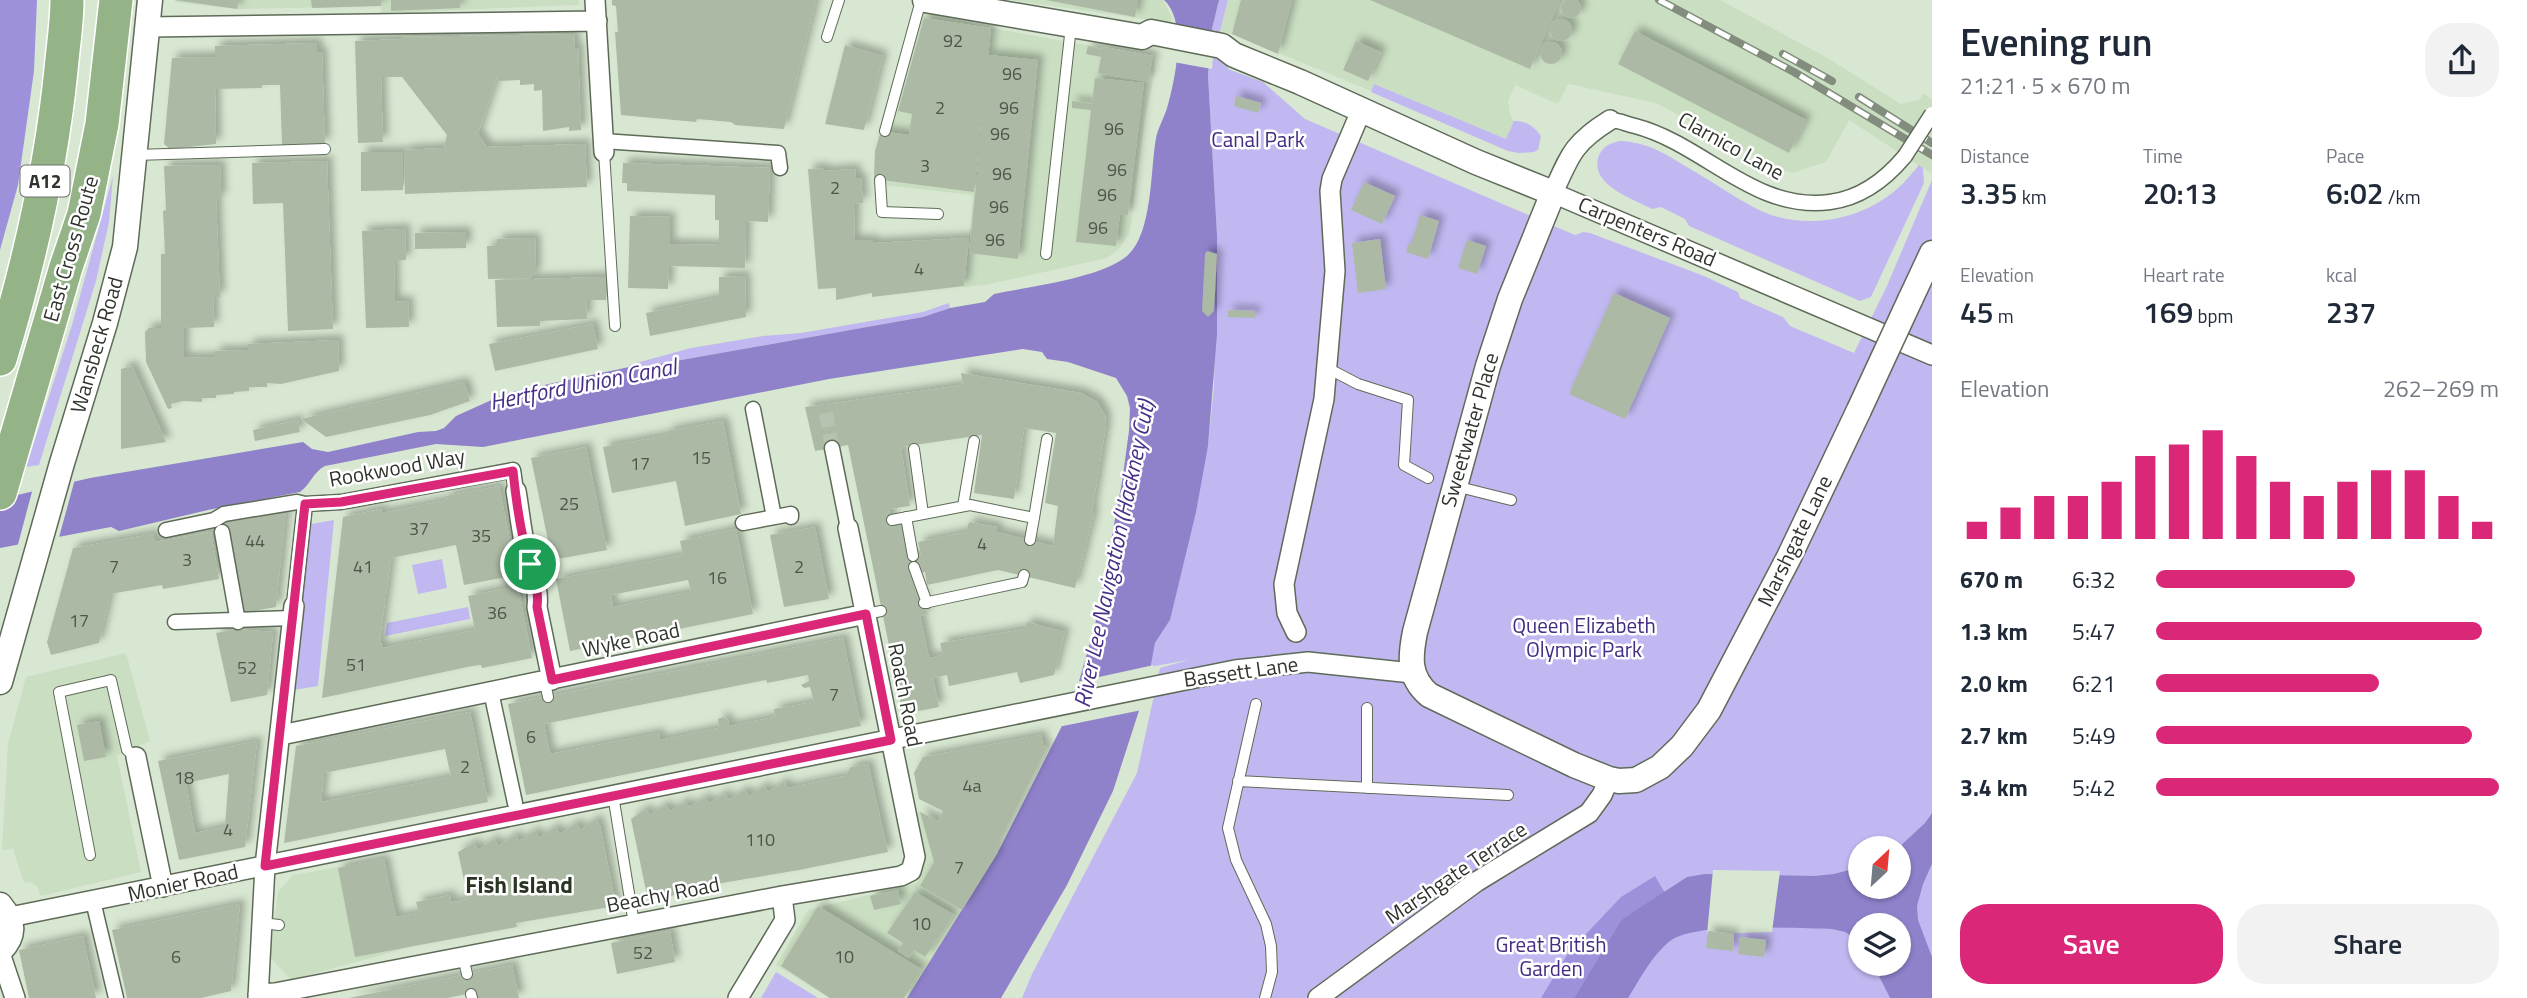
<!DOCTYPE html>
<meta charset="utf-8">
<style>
:root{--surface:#fff;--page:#f2f2f3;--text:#1f2937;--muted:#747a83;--accent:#db2777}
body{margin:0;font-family:"Titillium Web",sans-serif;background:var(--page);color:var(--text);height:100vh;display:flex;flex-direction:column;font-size:26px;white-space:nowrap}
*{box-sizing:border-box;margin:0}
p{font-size:23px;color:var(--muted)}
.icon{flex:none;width:38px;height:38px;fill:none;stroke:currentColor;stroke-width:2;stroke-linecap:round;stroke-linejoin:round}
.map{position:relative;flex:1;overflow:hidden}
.drawer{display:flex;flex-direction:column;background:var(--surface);width:595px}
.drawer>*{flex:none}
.needle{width:46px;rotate:26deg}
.fabs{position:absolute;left:1848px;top:836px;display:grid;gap:14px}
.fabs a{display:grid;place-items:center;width:63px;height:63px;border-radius:50%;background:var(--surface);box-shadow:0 2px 5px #0004;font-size:35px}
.pin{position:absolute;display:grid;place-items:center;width:60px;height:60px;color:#fff;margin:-30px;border:4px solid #fff;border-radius:50%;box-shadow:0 2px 7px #0007}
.round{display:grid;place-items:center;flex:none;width:74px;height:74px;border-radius:28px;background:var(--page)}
.overview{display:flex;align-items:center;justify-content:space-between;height:119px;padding:0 28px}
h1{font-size:38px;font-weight:600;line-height:52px}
.stats{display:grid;grid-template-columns:repeat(3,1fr);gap:10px;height:119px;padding:7px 28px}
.stats div{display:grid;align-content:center}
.stats b{font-size:30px;font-weight:600}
.stats small{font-size:19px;font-weight:400}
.stats p{font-size:19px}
.chart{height:196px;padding:14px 28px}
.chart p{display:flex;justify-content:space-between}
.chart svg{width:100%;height:126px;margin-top:7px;stroke:var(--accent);stroke-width:6}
.button{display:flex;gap:14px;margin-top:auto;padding:14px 28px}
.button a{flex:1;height:80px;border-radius:28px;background:var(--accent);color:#fff;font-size:28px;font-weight:600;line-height:80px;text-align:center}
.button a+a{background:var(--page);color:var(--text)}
ul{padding:0 28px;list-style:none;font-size:23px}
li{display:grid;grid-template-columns:112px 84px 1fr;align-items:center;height:52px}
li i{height:18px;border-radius:9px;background:var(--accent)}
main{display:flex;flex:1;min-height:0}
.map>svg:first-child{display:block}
.built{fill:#cadec2}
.green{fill:#c1b8f1;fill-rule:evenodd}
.forest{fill:#9e91dc}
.water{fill:#8f82cb}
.pier{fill:#d8e7d1}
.building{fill:#acbaa5;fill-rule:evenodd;filter:url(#shadow)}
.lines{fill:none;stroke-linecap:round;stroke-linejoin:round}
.pedestrian-tunnel{stroke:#b6c3b0;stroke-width:14;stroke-dasharray:14 7;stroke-linecap:butt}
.service-casing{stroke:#5e6b58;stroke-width:12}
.pedestrian-casing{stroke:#5e6b58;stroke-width:17}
.minor-casing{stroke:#5e6b58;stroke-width:22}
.tertiary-casing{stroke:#5e6b58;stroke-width:27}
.trunk-casing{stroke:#fff;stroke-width:36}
.service{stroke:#fff;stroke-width:10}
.pedestrian{stroke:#fff;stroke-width:14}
.minor{stroke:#fff;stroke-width:19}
.tertiary{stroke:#fff;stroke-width:24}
.trunk{stroke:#94b386;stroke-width:33}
.rail-casing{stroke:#838d7e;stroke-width:8}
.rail{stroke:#fff;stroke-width:5;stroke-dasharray:16;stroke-linecap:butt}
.pedestrian-bridge-casing{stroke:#5e6b58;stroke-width:17;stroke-linecap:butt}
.tertiary-bridge-casing{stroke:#5e6b58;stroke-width:27;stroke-linecap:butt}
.pedestrian-bridge{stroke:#fff;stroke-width:14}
.tertiary-bridge{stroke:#fff;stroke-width:24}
.route-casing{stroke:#fff;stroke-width:14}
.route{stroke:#db2777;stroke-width:9}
.labels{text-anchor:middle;stroke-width:5;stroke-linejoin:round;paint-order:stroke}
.number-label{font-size:18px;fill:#4e564a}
.shield{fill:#fff;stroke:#6d716b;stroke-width:2}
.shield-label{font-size:19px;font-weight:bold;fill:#2f342c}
.park-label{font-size:21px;fill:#452c83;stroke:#fff}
.street-label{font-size:21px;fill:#2f342c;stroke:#fff}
.water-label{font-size:23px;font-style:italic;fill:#472e86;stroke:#fff}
.neighbourhood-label{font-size:23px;font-weight:bold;fill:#293423;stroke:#fff}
</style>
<main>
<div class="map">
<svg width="1932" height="998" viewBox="0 0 1932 998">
<defs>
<filter id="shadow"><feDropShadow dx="5.5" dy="-5.5" stdDeviation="3.5" flood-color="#0004"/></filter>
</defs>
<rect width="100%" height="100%" fill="#d8e7d1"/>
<path class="built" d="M176 0H579V5L381 13V6L237 9 175 2Z
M1010 0H1163L1172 18 1171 23Z
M1228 0H1720L1824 56 1901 104 1919 100 1924 93 1932 100V174L1849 120 1826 162 1792 173 1772 166 1656 103 1568 84 1558 104 1515 85 1508 101 1510 115 1514 121 1506 139 1374 84 1371 91 1232 34 1220 31Z
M915 8 991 28 1154 57 1155 71 1145 118 1131 224 1129 234 1119 249 1107 258 985 285 964 287 973 195 874 184 875 151Z
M126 653 150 741 117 756 141 872 41 896 37 886 30 882 24 883 13 849 2 850 8 744 26 677Z
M914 812H920L938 821 998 852 907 998H829L776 965 808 910 917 883 924 859Z
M384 859 403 949 291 980 270 957 278 892 293 875Z"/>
<path class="green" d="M1219 0H1228L1220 31 1228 69 1263 82 1305 119 1575 235 1583 232 1590 233 1704 276 1738 292 1740 298 1783 317 1790 326 1854 353 1886 288 1932 180V998H1022L1032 974 1137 773 1160 668 1188 660 1150 667 1155 643 1170 620 1208 446 1214 386 1217 235 1208 75 1212 29ZM1860 849H1899V887H1860ZM1860 926H1899V964H1860Z
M1374 84 1506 139 1514 121C1525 120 1535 127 1541 136L1538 150 1534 152 1518 153 1508 151 1371 92Z
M1619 141C1652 142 1669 157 1697 173 1721 187 1745 205 1771 215 1814 229 1864 218 1897 189 1905 182 1912 173 1919 165L1923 168 1924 183 1871 297 1860 301 1689 226 1685 219 1661 207 1652 209C1634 199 1591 186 1598 158 1602 147 1608 144 1619 141Z
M113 176 109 222 96 281 39 465 26 467 72 325Z
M949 303 950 308 923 317 642 367H629V365L691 348 763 336 801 333 923 312Z
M334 520 318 686 288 691 306 525Z
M442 559 447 588 418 594 412 565Z
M468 607 470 619 385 636 387 623Z
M776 972 818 998H761Z"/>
<path class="forest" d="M0 0H37L34 71 18 185 0 250Z
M1655 876 1665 893 1621 920 1574 998H1541L1569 952 1621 897Z"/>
<path class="water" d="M1164 0H1219L1212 29 1208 75 1217 235V334L1208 446 1196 512 1170 620 1155 643 1147 686 1113 791 1067 885 1001 998H907L998 852 1072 706 1095 625 1122 482 1129 431 1130 408 1127 396 1116 378 1068 362 1047 359 1042 352 1023 349 829 379 483 447 436 444 325 466C314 471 310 485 300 492L208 510 119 531 111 527 0 548V499L90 478 303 442 312 449 328 452 418 432 436 431 444 428 456 416 507 393 629 367H642L923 317 950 308 985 302 994 294C1028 287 1101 278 1127 256 1153 233 1150 171 1156 138 1158 128 1164 118 1167 108 1175 80 1188 22 1164 0Z
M1932 813V864L1923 884 1917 906 1918 920 1932 957V998H1890L1873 964H1899V926H1860V941L1845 932 1832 929C1797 929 1696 921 1670 941 1652 955 1640 979 1628 998H1574L1621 920 1687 877 1705 874 1814 876 1834 874 1860 867V887H1899L1897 849 1925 823Z"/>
<path class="pier" d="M1175 24 1215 32 1212 69 1173 62Z
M75 479 58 541 17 548 33 488Z
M1154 665 1142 710 1058 727 1069 705 1076 682Z
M1713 870 1780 871 1772 932 1707 934Z"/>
<path class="building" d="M1561 8a10 10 0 1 1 20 0a10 10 0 1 1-20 0Z
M174 0H239L237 9Z
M311 0H381V6L312 8Z
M391 0H460V8L391 11Z
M612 0H816L784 129 735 125 731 122 697 119 696 122 621 115 615 32H618L616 6 612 5Z
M1046 0H1138L1135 17Z
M1241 0H1292L1278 54 1232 34Z
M1370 0H1560L1530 69Z
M924 18 991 28 974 192 874 179 875 151 881 131 909 135 912 114 898 111Z
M1550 30a11 11 0 1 1 22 0a11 11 0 1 1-22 0Z
M1635 31 1806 120 1789 153 1618 64Z
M574 34 575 48H578L581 130 569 131V127L543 131 542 90 534 91V84L520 85V80L497 81V77L478 134 487 147 585 144 587 187 405 194 404 150 444 148 447 135 402 77H381L383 142 358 143 355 41 403 39 402 37Z
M1356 41 1381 52 1368 81 1343 70Z
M1540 53a11 11 0 1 1 22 0a11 11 0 1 1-22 0Z
M317 43V52H322L325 144 282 145 280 85H262V88L215 89 216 144 170 149 164 144 172 58 215 57V46Z
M845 45 883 56 864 130 825 124Z
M1088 46 1102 49 1103 47 1153 56 1148 82 1098 73 1101 57 1086 54Z
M989 55 1038 60 1018 259 969 253Z
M1095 78 1144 83 1128 215 1120 214 1116 246 1076 242 1091 110 1072 108V101L1092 104Z
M1236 96 1261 103 1258 113 1234 106Z
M361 152H403V190L361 191Z
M327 161 333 329 288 331 283 203 253 204 252 163Z
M623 163 770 168 768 222 746 221 745 268 669 266 668 289 628 288 630 216 670 217V244L719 245V220H715V195L627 191V183H622Z
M220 165 221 199H216L220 297H213L214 327 184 328V358L215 357V351L248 350V344L338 340 339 371 281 384 267 383V387H249V391L234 392V394L216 395V398H202V402L183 401 171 404 172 408 168 409 146 362 145 332 149 328H161V254H165L163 211 166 210 164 166Z
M824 168V171L855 169 856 178H861L863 203 855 204 854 240H873V243L969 238 964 286 872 297V293L836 300V288L818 289 808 169Z
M1364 182 1395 196 1382 224 1351 210Z
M1420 215 1439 221 1428 259 1406 252 1408 244 1411 245Z
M405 229 406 260 394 261 395 302 408 301 409 327 366 328 362 231Z
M466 232V248L415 249V233Z
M535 238 536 273 531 275 532 278 488 279 487 246H497V239Z
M1380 239 1386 289 1358 293 1352 243Z
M1467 240 1486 246 1477 274 1458 268Z
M1207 251 1217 254 1214 311 1208 317 1202 311 1205 254Z
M745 276 746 317 650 336 646 313 719 298V277Z
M606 277V300H586L587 319 540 321V326L497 327 495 280Z
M1614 293 1670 318 1625 419 1569 394Z
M1228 310 1255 311V318L1228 317Z
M593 324 598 349 495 371 489 344Z
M132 366 166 442 121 449V369Z
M961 373 1081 393 1097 402 1105 415 1106 425 1092 512H1094L1075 588 998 570 927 585 925 572 920 573 910 567 916 593 921 592 927 614 920 616 929 658 943 655 940 643 1025 629 1027 622 1065 632 1054 675 1020 683 1017 672 949 686 947 675 933 678 939 707 903 714 848 445 815 451 805 407 963 385ZM1024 428 1056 433 1045 503 1058 506 1053 546 997 532V527L969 522 966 532 918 542 921 554 908 557 902 525 893 527 889 509 910 506 901 447 982 435 974 493 1014 499Z
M464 382 470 401 430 415 326 437 301 419Z
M298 420 300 432 255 441 253 430Z
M723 421 741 514 685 526 676 481 612 493 603 447 668 435 667 431Z
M586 447 607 550 552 560 531 458Z
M499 486 517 575 464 585 456 545 391 558 380 638 382 648 475 630 468 596 518 586 532 658 482 668 481 665 472 666 322 698 343 517 381 509 382 513 447 500 446 496Z
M286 508 276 607 242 613 223 521Z
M815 527 829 599 784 607 770 535Z
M736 529 753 614 570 651 556 579 683 555 680 541ZM688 580 691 592 613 607 611 595Z
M211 532 219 579 163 589 162 585 110 594 99 643 51 655 47 642 73 548 153 534 155 542Z
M237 629 273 632 267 695 231 702 216 633Z
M843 638 861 726 526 795 508 704ZM808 675 809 681 801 685 804 688 810 687 814 702 774 709 775 717 729 726 728 720 723 717 718 719 719 728 660 740 659 733 550 754 544 724 766 680 767 683Z
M470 712 488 802 284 843 296 746ZM445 749 451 777 321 802 324 773Z
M99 721 106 757 84 761 77 725Z
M1041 735 1043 745 1047 748 995 851 998 852 962 910 920 886 934 862 920 812 938 821 943 811 919 799 914 773 923 757Z
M257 741 245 847 179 860 158 761ZM229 774 225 827 195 833 186 783Z
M868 764 888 852 799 870 686 889 687 893 648 900 631 819 645 809 650 815 665 805 670 811 685 802 690 807 705 797 709 803 725 794 729 800 744 790 749 796 764 786 768 792 784 782 788 788 845 776 851 767Z
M596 819 600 826 616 906 516 923 517 927 355 957 338 868 384 859 396 917 419 913 416 902 450 895 452 906 453 902 468 899 458 852 474 843 478 850 494 839 498 846 515 835 519 841 535 831 539 838 555 827 560 834 576 823 580 830Z
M898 890 901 904 874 910 870 896Z
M915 892 954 915 925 957 914 950 909 958 898 951 903 943 887 933Z
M240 904 231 991 201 998H127L112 930Z
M818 906 921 969 904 998H830L781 966Z
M670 931 675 962 617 974 611 943Z
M1708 931 1734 934 1733 951 1706 948Z
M83 936 96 998H29L19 950Z
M1740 937 1766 940 1764 957 1738 954Z
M512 965 519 998H477L476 992 448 998H349Z"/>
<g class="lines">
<path class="pedestrian-tunnel" d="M826 413 832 448"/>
<defs>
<path id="service" d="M827 37 839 0
M885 131 921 0
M604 152 615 326
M135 155 325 149
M880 180 882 212 938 214
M1046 254 1071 26
M1327 371 1335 372 1358 384 1408 400 1404 465 1428 478
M914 449 923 514
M1455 486 1511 500
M963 506 974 441
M906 517 913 556
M1034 518 1047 439
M892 520 970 505 1034 518 1030 540
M914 567 927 603
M924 603 1022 582 1024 575
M866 614 881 611
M545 682 548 697
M1256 704 1228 828 1236 860 1266 924 1271 946 1272 972 1265 998
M1367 708V788
M1238 781 1508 795
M613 795 634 924
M90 855 59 692 111 680 127 750 136 757
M262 923 279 925
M463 957 467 974
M471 994 472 998"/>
<path id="pedestrian" d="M1610 120C1619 120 1626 124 1635 126 1704 144 1754 212 1830 202 1861 198 1885 180 1905 156
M603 141 778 153 780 168
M753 409 774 517
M832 448 848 528
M743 523 791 514V517
M166 530 214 520 224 514 297 502 305 504 341 502 513 470 516 491
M222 532 238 622
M294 606 305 504
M175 622 292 618
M493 701 515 803
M93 901 116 998"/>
<path id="minor" d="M595 0 604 152
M148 27 597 21
M1610 120C1573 143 1570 155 1553 193L1932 355
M516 491C520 514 522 540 529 563 534 579 539 591 537 607L552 680
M1296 632 1287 613 1284 584 1324 399 1335 271 1330 191 1332 179 1361 111
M281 735 866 614
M136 757 163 887
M10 917 1235 670 1308 662 1412 673
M0 953 15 998
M258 994 275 993 782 896 901 876 911 871 915 857 848 528
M258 998 265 866 294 606
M738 998 785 920 782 896
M1318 998 1476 882 1589 813 1602 795 1609 779"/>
<path id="tertiary" d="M925 0 1142 37 1151 32 1222 46 1234 55 1300 82 1476 162 1553 193 1510 299 1488 366 1415 632C1410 657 1408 677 1429 695L1574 765 1609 779 1619 781 1636 780 1660 767 1682 746 1709 710 1789 557 1859 410
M1910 300 1932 253
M0 682 62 463 105 323 125 247 150 0
M0 905C14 922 16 935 0 951"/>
<path id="trunk" d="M0 359C29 264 51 168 61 70 63 47 67 23 67 0
M0 493 66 267 84 214 102 124 116 0"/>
</defs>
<use href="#service" class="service-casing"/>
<use href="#pedestrian" class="pedestrian-casing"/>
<use href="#minor" class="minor-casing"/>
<use href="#tertiary" class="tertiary-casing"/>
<use href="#trunk" class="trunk-casing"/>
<use href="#service" class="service"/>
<use href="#pedestrian" class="pedestrian"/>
<use href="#minor" class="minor"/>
<use href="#tertiary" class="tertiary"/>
<use href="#trunk" class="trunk"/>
<defs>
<path id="rail" d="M1659 0 1794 72 1932 155
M1783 54 1832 81
M1859 97 1932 143"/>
</defs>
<use href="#rail" class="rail-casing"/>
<use href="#rail" class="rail"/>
<defs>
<path id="pedestrian-bridge" d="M1905 156 1932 114"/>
<path id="tertiary-bridge" d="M1859 410 1910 300"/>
</defs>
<use href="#pedestrian-bridge" class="pedestrian-bridge-casing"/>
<use href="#tertiary-bridge" class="tertiary-bridge-casing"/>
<use href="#pedestrian-bridge" class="pedestrian-bridge"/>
<use href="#tertiary-bridge" class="tertiary-bridge"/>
</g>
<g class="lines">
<defs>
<path id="route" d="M513 471C516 500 521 537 530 564 535 579 539 591 537 607L552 680 866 614 891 740 265 866 305 504 341 502Z"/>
</defs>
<use href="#route" class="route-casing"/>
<use href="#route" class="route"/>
</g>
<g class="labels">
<g class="number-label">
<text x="953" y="47">92</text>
<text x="1012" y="80">96</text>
<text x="940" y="114">2</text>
<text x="1009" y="114">96</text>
<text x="1114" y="135">96</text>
<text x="1000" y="140">96</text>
<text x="925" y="172">3</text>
<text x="1117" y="176">96</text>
<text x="1002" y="180">96</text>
<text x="835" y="194">2</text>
<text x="1107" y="201">96</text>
<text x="999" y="213">96</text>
<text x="1098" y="234">96</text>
<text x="995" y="246">96</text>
<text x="919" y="275">4</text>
<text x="701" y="464">15</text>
<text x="640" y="470">17</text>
<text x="569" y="510">25</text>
<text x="419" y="535">37</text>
<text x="481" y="542">35</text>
<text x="255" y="547">44</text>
<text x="982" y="550">4</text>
<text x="187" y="566">3</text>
<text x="114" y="573">7</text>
<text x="363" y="573">41</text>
<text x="799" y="573">2</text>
<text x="717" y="584">16</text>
<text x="497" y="619">36</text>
<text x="79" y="627">17</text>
<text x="356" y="671">51</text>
<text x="247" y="674">52</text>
<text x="834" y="701">7</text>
<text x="531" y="743">6</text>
<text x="465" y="773">2</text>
<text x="184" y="784">18</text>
<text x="972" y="792">4a</text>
<text x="228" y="836">4</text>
<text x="760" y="846">110</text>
<text x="959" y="874">7</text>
<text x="921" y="930">10</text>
<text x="643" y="959">52</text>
<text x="176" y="963">6</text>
<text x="844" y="963">10</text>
</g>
<rect class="shield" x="20.5" y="165.5" width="49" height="31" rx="5"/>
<g class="shield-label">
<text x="45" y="188">A12</text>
</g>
<g class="park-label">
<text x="1258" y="147">Canal Park</text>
<text x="1584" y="633">Queen Elizabeth<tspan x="1584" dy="24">Olympic Park</tspan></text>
<text x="1551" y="952">Great British<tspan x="1551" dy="24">Garden</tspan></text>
</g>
<g class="street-label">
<text transform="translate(1731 146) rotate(29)" y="7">Clarnico Lane</text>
<text transform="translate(1647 232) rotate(23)" y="7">Carpenters Road</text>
<text transform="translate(71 249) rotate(-74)" y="7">East Cross Route</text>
<text transform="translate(97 345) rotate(-74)" y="7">Wansbeck Road</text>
<text transform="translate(1470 430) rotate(-74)" y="7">Sweetwater Place</text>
<text transform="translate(397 468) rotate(-10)" y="7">Rookwood Way</text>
<text transform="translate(1795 541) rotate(-64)" y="7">Marshgate Lane</text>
<text transform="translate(631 640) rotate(-12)" y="7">Wyke Road</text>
<text transform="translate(1241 672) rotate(-8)" y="7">Bassett Lane</text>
<text transform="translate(905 695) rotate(79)" y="7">Roach Road</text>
<text transform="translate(1456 873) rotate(-34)" y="7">Marshgate Terrace</text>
<text transform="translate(183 883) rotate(-12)" y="7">Monier Road</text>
<text transform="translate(663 895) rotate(-11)" y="7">Beachy Road</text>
</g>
<g class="water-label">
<text transform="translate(583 384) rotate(-11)" y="8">Hertford Union Canal</text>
<text transform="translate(1114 554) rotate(-78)" y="8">River Lee Navigation (Hackney Cut)</text>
</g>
<g class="neighbourhood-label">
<text x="519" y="893">Fish Island</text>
</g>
</g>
</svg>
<div class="fabs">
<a><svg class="needle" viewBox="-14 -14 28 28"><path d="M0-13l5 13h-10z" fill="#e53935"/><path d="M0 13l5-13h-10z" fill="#747a83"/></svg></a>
<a><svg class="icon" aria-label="layers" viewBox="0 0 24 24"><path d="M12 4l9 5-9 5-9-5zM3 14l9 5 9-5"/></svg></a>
</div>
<div class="pin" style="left:530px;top:564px;background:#1e9e55"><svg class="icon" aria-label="arrive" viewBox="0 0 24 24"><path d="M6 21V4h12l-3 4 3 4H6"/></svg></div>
</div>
<section class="drawer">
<div class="overview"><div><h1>Evening run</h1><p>21:21 · 5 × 670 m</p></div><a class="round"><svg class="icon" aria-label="share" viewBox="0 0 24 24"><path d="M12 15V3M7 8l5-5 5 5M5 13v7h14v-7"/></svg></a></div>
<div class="stats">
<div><p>Distance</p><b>3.35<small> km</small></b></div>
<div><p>Time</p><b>20:13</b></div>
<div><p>Pace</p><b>6:02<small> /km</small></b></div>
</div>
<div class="stats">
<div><p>Elevation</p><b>45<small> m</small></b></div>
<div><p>Heart rate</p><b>169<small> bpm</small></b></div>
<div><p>kcal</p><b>237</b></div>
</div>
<div class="chart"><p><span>Elevation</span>262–269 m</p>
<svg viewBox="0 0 160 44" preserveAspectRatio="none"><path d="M5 44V38M15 44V33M25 44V29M35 44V29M45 44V24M55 44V15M65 44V11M75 44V6M85 44V15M95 44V24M105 44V29M115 44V24M125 44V20M135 44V20M145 44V29M155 44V38"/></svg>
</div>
<ul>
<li><b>670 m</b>6:32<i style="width:58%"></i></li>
<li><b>1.3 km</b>5:47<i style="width:95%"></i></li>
<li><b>2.0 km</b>6:21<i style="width:65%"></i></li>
<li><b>2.7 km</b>5:49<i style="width:92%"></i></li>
<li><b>3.4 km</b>5:42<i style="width:100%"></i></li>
</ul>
<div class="button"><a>Save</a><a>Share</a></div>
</section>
</main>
